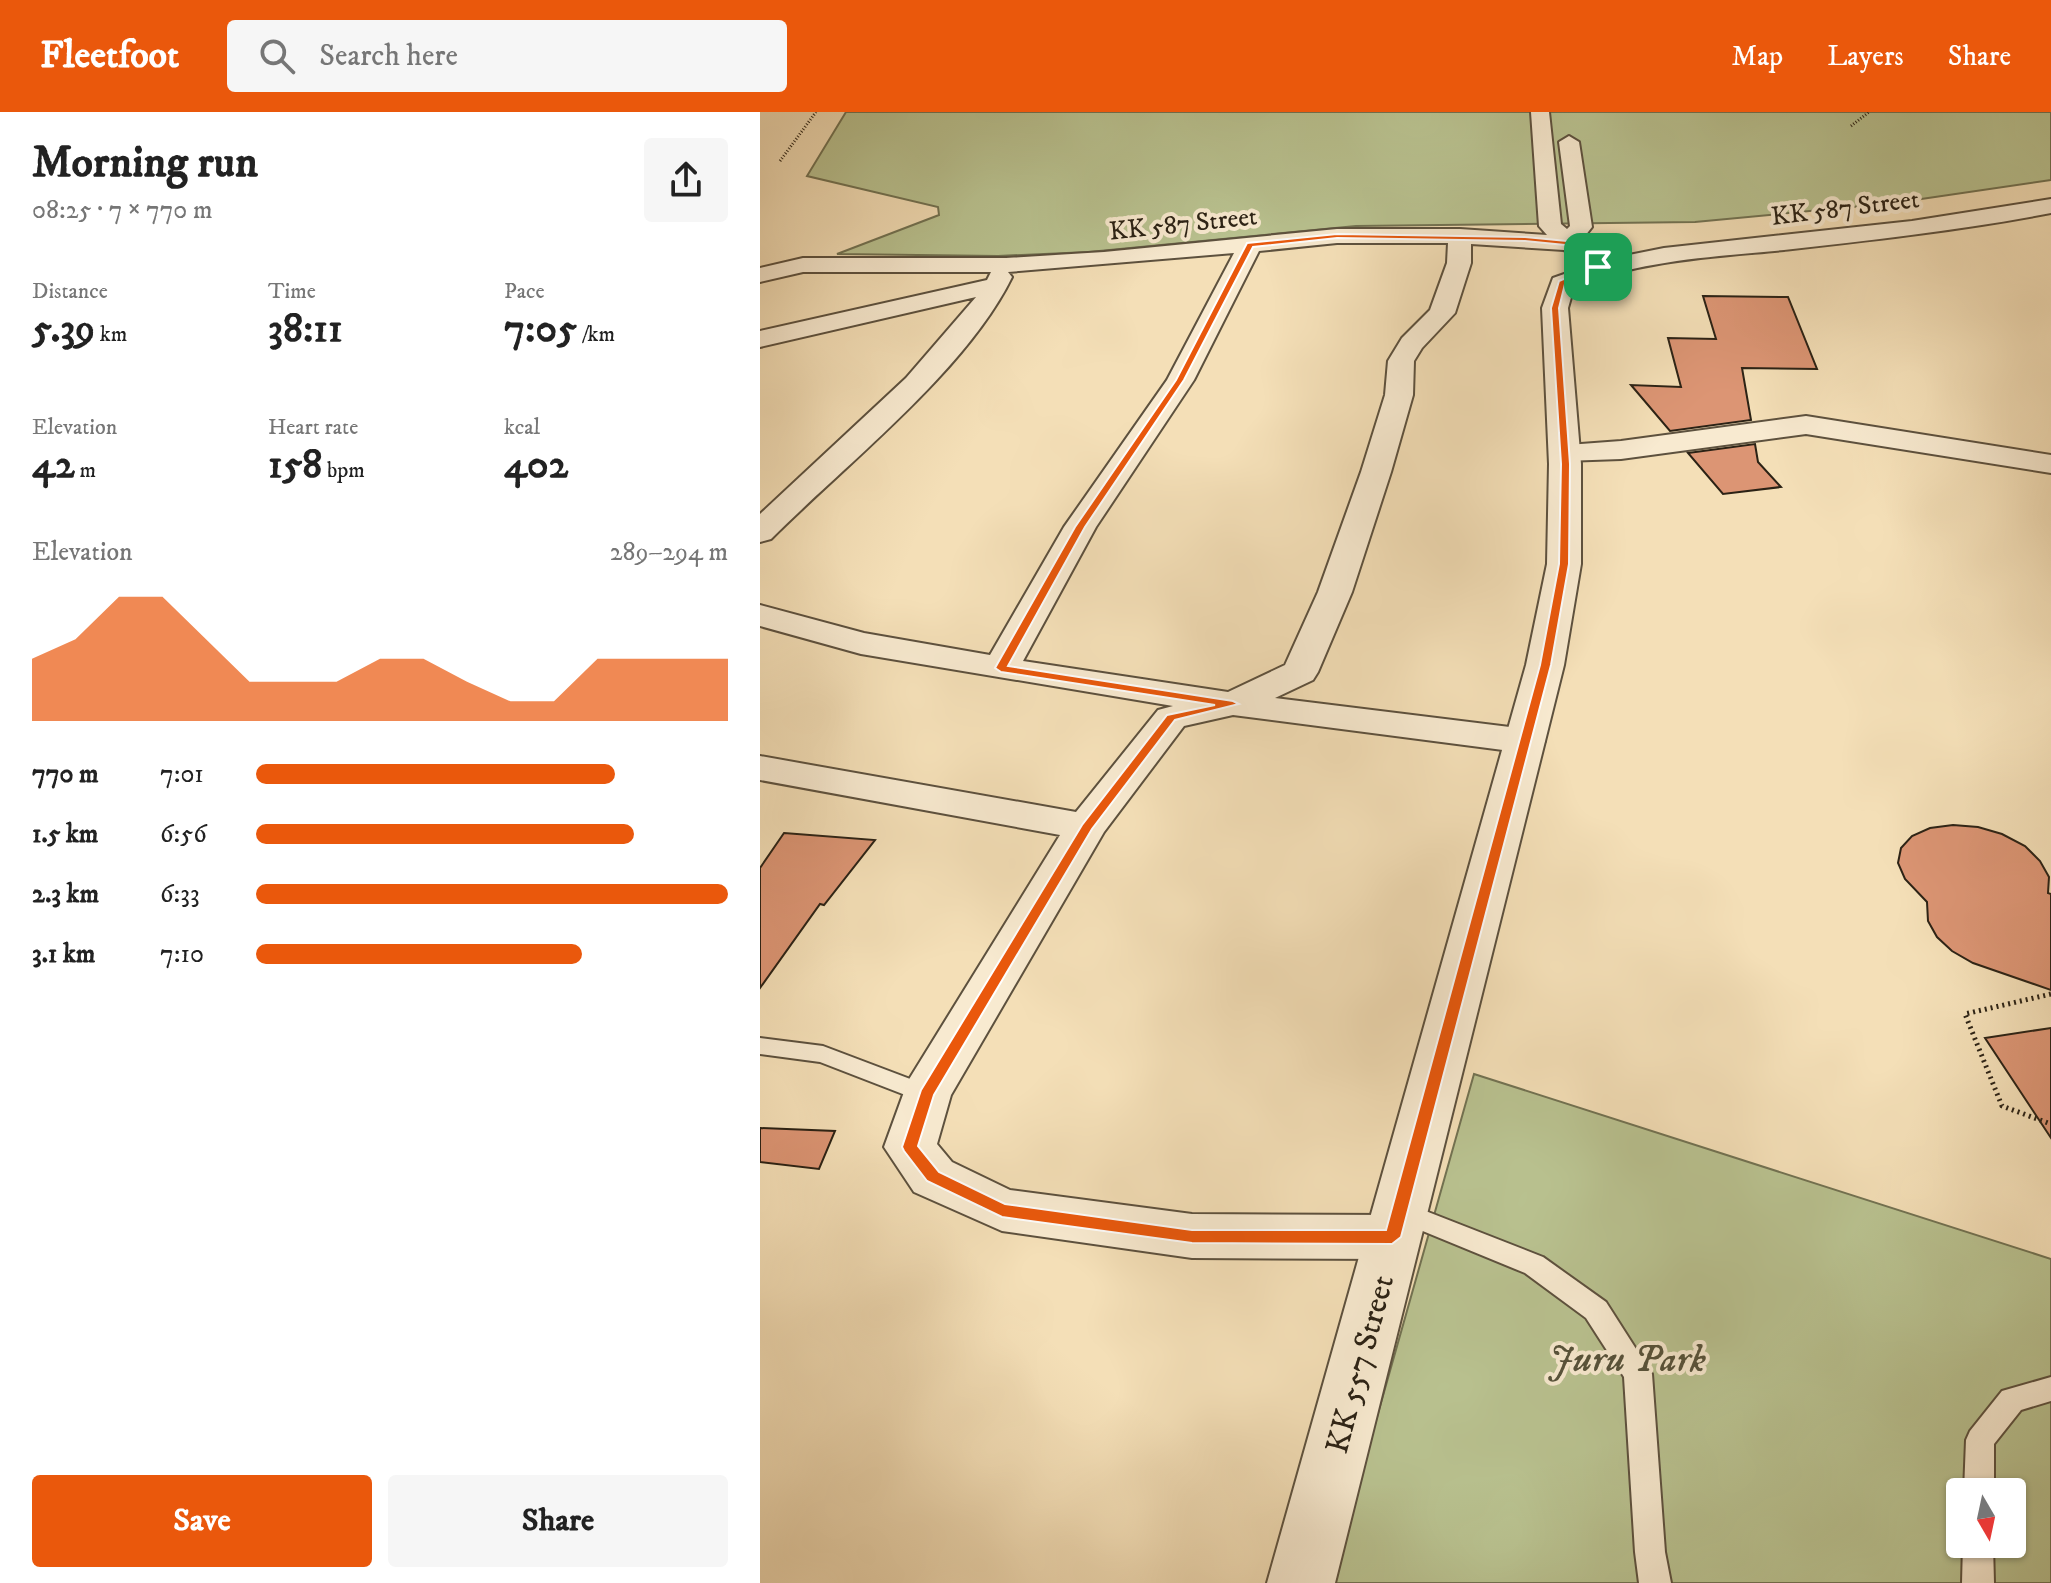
<!DOCTYPE html>
<meta charset="utf-8">
<style>
:root{--surface:#fff;--page:#f6f6f6;--text:#222;--muted:#767676;--accent:#ea580c}
body{margin:0;font-family:"IM FELL DW Pica",serif;background:var(--page);color:var(--text);height:100vh;display:flex;flex-direction:column;font-size:30px;white-space:nowrap}
*{box-sizing:border-box;margin:0}
p{font-size:26px;color:var(--muted)}
.icon{flex:none;width:44px;height:44px;fill:none;stroke:currentColor;stroke-width:2;stroke-linecap:round;stroke-linejoin:round}
.map{position:relative;flex:1;overflow:hidden}
.side{display:flex;flex-direction:column;background:var(--surface);width:760px}
.side>*{flex:none}
.needle{width:52px;rotate:171deg}
.tools{position:absolute;left:1186px;top:1366px;display:grid;gap:16px}
.tools a{display:grid;place-items:center;width:80px;height:80px;border-radius:8px;background:var(--surface);box-shadow:0 2px 6px #0004;font-size:40px}
.pin{position:absolute;display:grid;place-items:center;width:68px;height:68px;color:#fff;margin:-34px;border-radius:16px;box-shadow:0 4px 12px #0006}
.round{display:grid;place-items:center;flex:none;width:84px;height:84px;border-radius:8px;background:var(--page)}
.head{display:flex;align-items:center;justify-content:space-between;height:136px;padding:0 32px}
h1{font-size:44px;font-weight:800;line-height:60px}
.stats{display:grid;grid-template-columns:repeat(3,1fr);gap:12px;height:136px;padding:8px 32px}
.stats div{display:grid;align-content:center}
.stats b{font-size:40px;font-weight:800}
.stats small{font-size:22px;font-weight:400}
.stats p{font-size:22px}
.chart{height:224px;padding:16px 32px}
.chart p{display:flex;justify-content:space-between}
.chart svg{width:100%;height:144px;margin-top:8px;fill:var(--accent);opacity:.7}
.primary-button{display:flex;gap:16px;margin-top:auto;padding:16px 32px}
.primary-button a{flex:1;height:92px;border-radius:8px;background:var(--accent);color:#fff;font-size:32px;font-weight:800;line-height:92px;text-align:center}
.primary-button a+a{background:var(--page);color:var(--text)}
ul{padding:0 32px;list-style:none;font-size:26px}
li{display:grid;grid-template-columns:128px 96px 1fr;align-items:center;height:60px}
li i{height:20px;border-radius:10px;background:var(--accent)}
header{display:flex;align-items:center;gap:48px;box-sizing:border-box;height:112px;padding:0 40px;background:var(--accent);color:#fff}
header strong{font-size:38px}
nav{display:flex;gap:44px;margin-inline-start:auto;font-size:28px}
.search{width:560px;height:72px;background:var(--page);display:flex;align-items:center;gap:20px;box-sizing:border-box;padding:0 28px;border-radius:8px;color:var(--muted);font-size:30px}
main{display:flex;flex:1;min-height:0}
.map>svg:first-child{display:block}
.green{fill:#b9c290;stroke:#727252;stroke-width:2;fill-rule:evenodd}
.building{fill:#dc9574;stroke:#2b2215;stroke-width:2}
.lines{fill:none;stroke-linecap:round;stroke-linejoin:round}
.service-casing{stroke:#5d513e;stroke-width:4}
.minor-casing{stroke:#5d513e;stroke-width:4}
.tertiary-casing{stroke:#5d513e;stroke-width:4}
.path-far1{stroke:#2b2215;stroke-width:3;stroke-dasharray:1 2;stroke-linecap:butt}
.path{stroke:#2b2215;stroke-width:5;stroke-dasharray:2 4;stroke-linecap:butt}
.service{fill:#f8ead0;fill-rule:evenodd}
.minor{fill:#f8ead0;fill-rule:evenodd}
.tertiary{fill:#f8ead0;fill-rule:evenodd}
.route{fill:#ea580c;stroke:#fff;stroke-width:2;fill-rule:evenodd}
.labels{text-anchor:middle;stroke-width:8;stroke-linejoin:round;paint-order:stroke}
.far-street-label{font-size:26px;fill:#2b2215;stroke:#f8ead0}
.street-label{font-size:32px;fill:#2b2215;stroke:#f8ead0}
.near-park-label{font-size:38px;font-style:italic;fill:#56523a;stroke:#f8ead0}
</style>
<header>
<strong>Fleetfoot</strong>
<div class="search"><svg class="icon" aria-label="search" viewBox="0 0 24 24"><circle cx="10" cy="10" r="6"/><path d="M15 15l6 6"/></svg>Search here</div>
<nav><a>Map</a><a>Layers</a><a>Share</a></nav>
</header>
<main>
<section class="side">
<div class="head"><div><h1>Morning run</h1><p>08:25 · 7 × 770 m</p></div><a class="round"><svg class="icon" aria-label="share" viewBox="0 0 24 24"><path d="M12 15V3M7 8l5-5 5 5M5 13v7h14v-7"/></svg></a></div>
<div class="stats">
<div><p>Distance</p><b>5.39<small> km</small></b></div>
<div><p>Time</p><b>38:11</b></div>
<div><p>Pace</p><b>7:05<small> /km</small></b></div>
</div>
<div class="stats">
<div><p>Elevation</p><b>42<small> m</small></b></div>
<div><p>Heart rate</p><b>158<small> bpm</small></b></div>
<div><p>kcal</p><b>402</b></div>
</div>
<div class="chart"><p><span>Elevation</span>289–294 m</p>
<svg viewBox="0 0 160 44" preserveAspectRatio="none"><path d="M0 44V25L10 19L20 6L30 6L40 19L50 32L60 32L70 32L80 25L90 25L100 32L110 38L120 38L130 25L140 25L150 25L160 25V44z"/></svg>
</div>
<ul>
<li><b>770 m</b>7:01<i style="width:76%"></i></li>
<li><b>1.5 km</b>6:56<i style="width:80%"></i></li>
<li><b>2.3 km</b>6:33<i style="width:100%"></i></li>
<li><b>3.1 km</b>7:10<i style="width:69%"></i></li>
</ul>
<div class="primary-button"><a>Save</a><a>Share</a></div>
</section>
<div class="map">
<svg width="1291" height="1471" viewBox="0 0 1291 1471">
<rect width="100%" height="100%" fill="#f4dfb7"/>
<filter id="stains"><feTurbulence type="fractalNoise" baseFrequency=".0025" numOctaves="4"/><feColorMatrix values="0 0 0 0 .2 0 0 0 0 .09 0 0 0 0 .02 0 0 0 .5 -.17"/></filter>
<radialGradient id="worn" r=".72"><stop offset=".6" stop-color="#630" stop-opacity="0"/><stop offset="1" stop-color="#630" stop-opacity=".3"/></radialGradient>
<path class="green" d="M86 0H1291V68L1134 91 935 110 596 114 329 140 238 144 77 142 179 103 178 95 47 64Z
M714 962 1291 1147V1471H570ZM1200 1380H1252V1432H1200Z"/>
<path class="building" d="M943 184 1028 185 1057 257 982 256 991 308 910 319 871 273 921 275 908 226 956 227Z
M995 332 998 350 1021 375 963 382 928 341Z
M1193 713 1218 715 1242 722 1265 734 1280 749 1289 765 1288 781 1291 782V878L1213 851 1192 839 1177 825 1168 809 1167 790 1145 767 1138 751 1141 736 1152 724 1170 716Z
M24 721 115 728 64 793 60 792 0 876V756Z
M1291 916V1026L1225 926Z
M0 1016 75 1019 59 1057 0 1050Z"/>
<g class="lines">
<defs>
<path id="service" d="M0 926 63 934 174 976 178 982 174 988 166 991 60 950 0 942Z
M640 1089 783 1145 846 1190 892 1262 905 1440 911 1471H879L875 1440 864 1265 826 1206 765 1161 631 1106 627 1099 631 1092Z
M1291 1265V1289L1261 1298 1234 1332V1380H1204L1206 1328 1210 1319 1242 1279Z
M1203 1432H1233L1234 1471H1202Z"/>
<path id="minor" d="M771 0H789L801 112 807 117 810 114 799 30 809 24 819 30 832 115 821 129 850 155 846 160H830L804 138 711 132V151L695 201 662 236 654 249 653 283 631 360 592 480 558 560 553 568 515 586 766 617 780 621 785 629 780 637 766 641 473 603 424 614 344 720 191 983 177 1032 192 1050 250 1078 432 1102 632 1103 651 1109 659 1125 651 1141 632 1147 432 1146 242 1119 154 1080 124 1035 148 969 300 723 0 668V644L316 700 398 598 413 594 101 542 0 514V493L104 521 230 543 304 415 407 268 474 141 248 160 252 165C206 259 86 352 11 427L0 430V402L146 266 216 185 0 235V219L227 168 231 160H43L0 170V156L43 146H246L344 140 577 117H700L787 123 779 114ZM577 131H688L687 151 670 198 642 226 628 249 625 283 601 360 558 480 525 553 468 580 263 549 336 415 434 268 499 139Z
M1046 304 1291 343V361L1046 322 861 347 804 349 794 346 789 340 794 334 861 329Z"/>
<path id="tertiary" d="M1291 87V101C1203 118 1113 128 1024 138 952 145 881 148 814 175L808 196 821 352V452L804 553 575 1471H507L766 553 787 452 789 352 782 196 793 166 844 148 904 136 1152 109Z"/>
</defs>
<use href="#service" class="service-casing"/>
<use href="#minor" class="minor-casing"/>
<use href="#tertiary" class="tertiary-casing"/>
<path class="path-far1" d="M1091 14 1109 0
M20 49 56 0"/>
<path class="path" d="M1291 882 1205 902 1242 994 1291 1012"/>
<use href="#service" class="service"/>
<use href="#minor" class="minor"/>
<use href="#tertiary" class="tertiary"/>
</g>
<path class="route" d="M577 122 765 125 807 129 841 155 805 172 799 196 810 352 809 452 791 553 641 1125 632 1132 432 1131 242 1105 167 1069 144 1039 142 1035 161 978 322 713 407 603 455 593 241 560 235 556 315 415 416 268 487 131ZM577 126 765 129 805 133 832 155 799 169 791 196 801 352 799 452 780 553 626 1118H432L245 1092 179 1060 158 1034 174 983 332 717 415 608 479 592 473 589 248 554 325 415 424 268 493 135Z"/>
<g class="labels">
<g class="far-street-label">
<text transform="translate(1085 95) rotate(-7)" y="9">KK 587 Street</text>
<text transform="translate(423 111) rotate(-6)" y="9">KK 587 Street</text>
</g>
<g class="street-label">
<text transform="translate(599 1252) rotate(-75)" y="11">KK 557 Street</text>
</g>
<g class="near-park-label">
<text x="867" y="1259">Juru Park</text>
</g>
</g>
<rect width="100%" height="100%" filter="url(#stains)"/>
<rect width="100%" height="100%" fill="url(#worn)"/>
</svg>
<div class="tools">
<a><svg class="needle" viewBox="-14 -14 28 28"><path d="M0-13l5 13h-10z" fill="#e53935"/><path d="M0 13l5-13h-10z" fill="#767676"/></svg></a>
</div>
<div class="pin" style="left:838px;top:155px;background:#1e9e55"><svg class="icon" aria-label="arrive" viewBox="0 0 24 24"><path d="M6 21V4h12l-3 4 3 4H6"/></svg></div>
</div>
</main>
